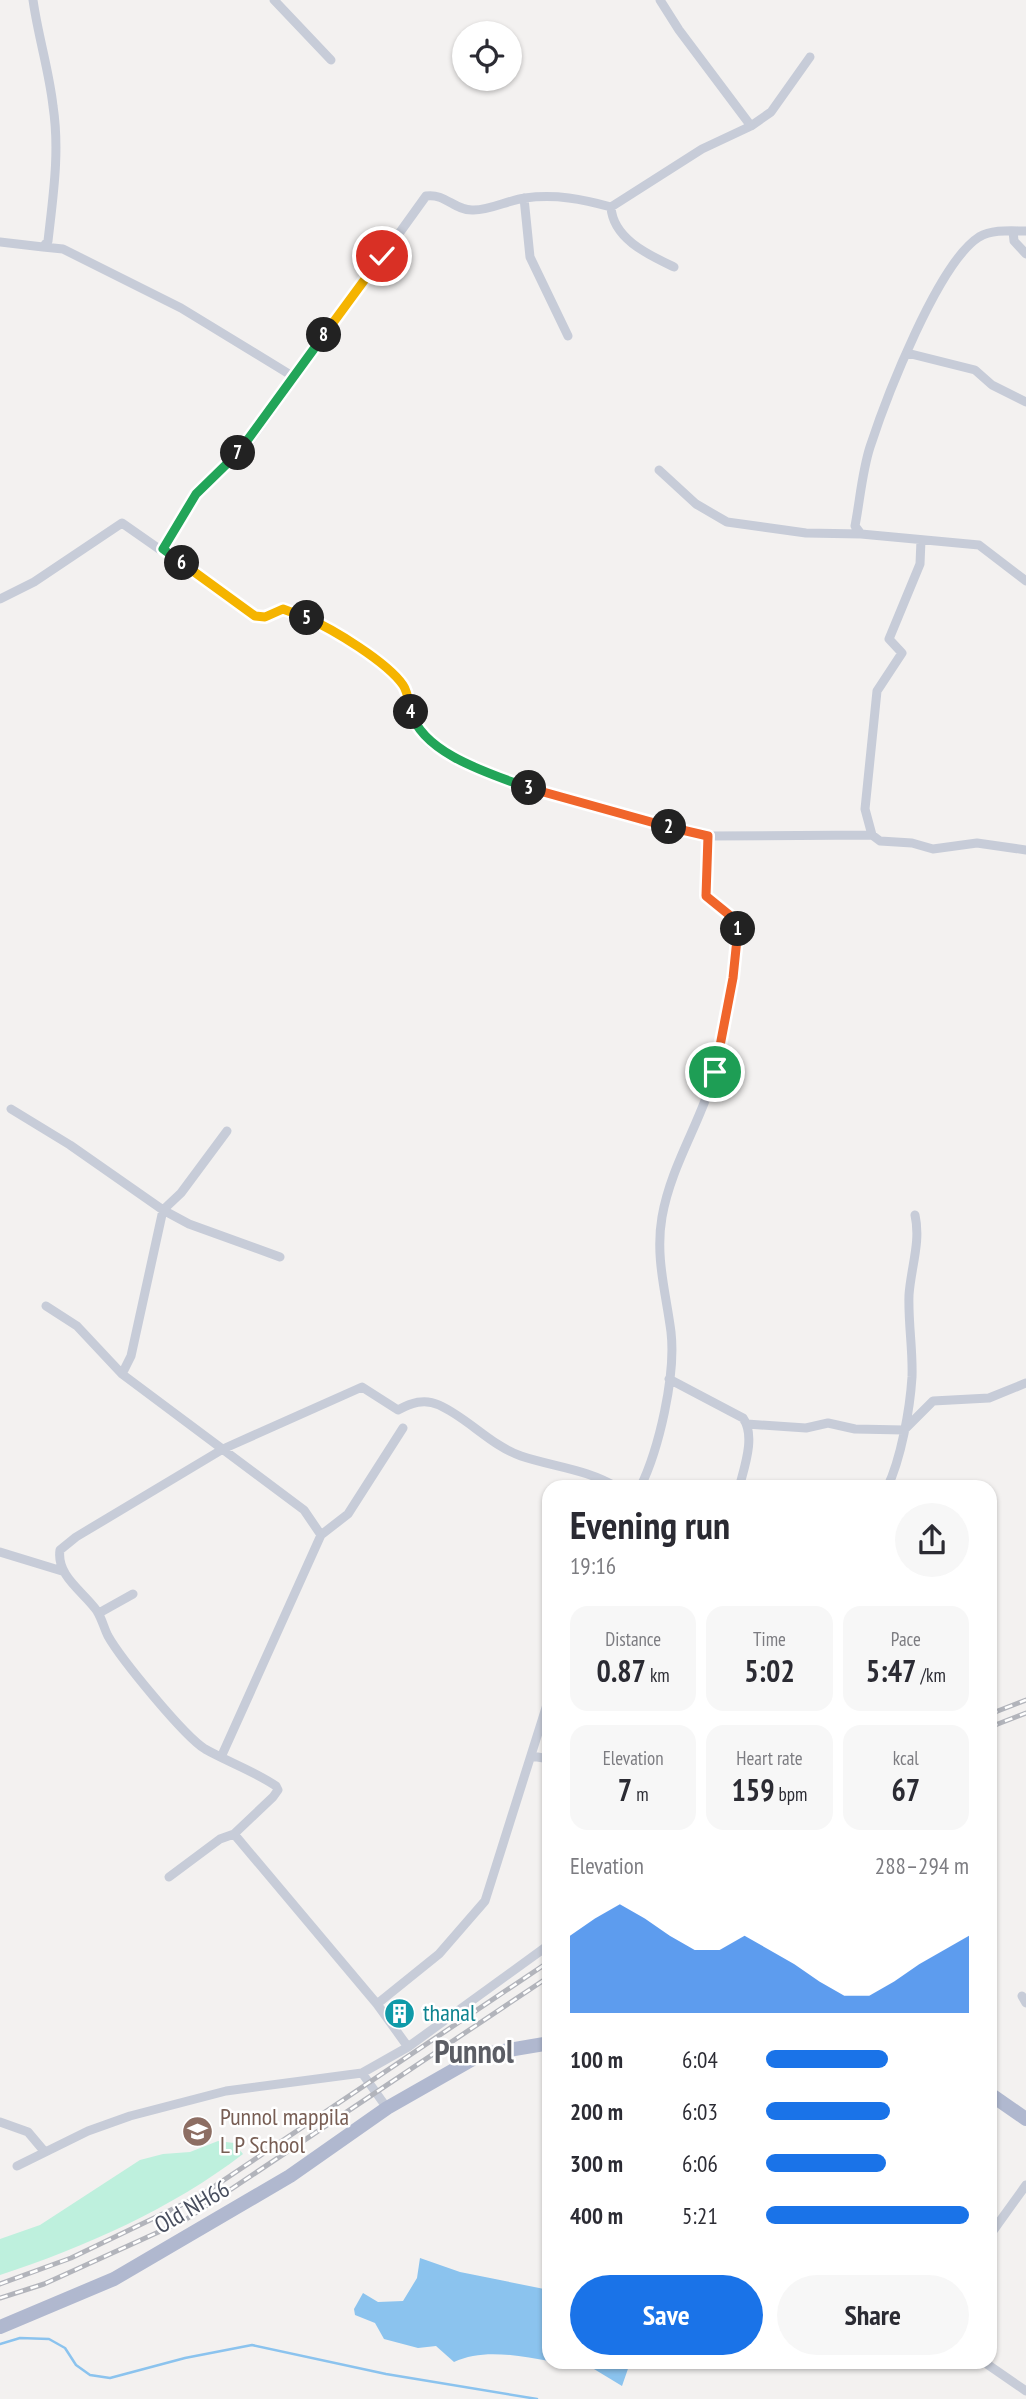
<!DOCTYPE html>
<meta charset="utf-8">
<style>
:root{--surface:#fff;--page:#f7f7f7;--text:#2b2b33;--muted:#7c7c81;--accent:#1a73e8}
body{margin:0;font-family:"PT Sans Narrow",sans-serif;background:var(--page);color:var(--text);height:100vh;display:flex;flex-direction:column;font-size:26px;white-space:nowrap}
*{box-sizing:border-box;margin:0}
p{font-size:23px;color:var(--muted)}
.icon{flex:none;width:38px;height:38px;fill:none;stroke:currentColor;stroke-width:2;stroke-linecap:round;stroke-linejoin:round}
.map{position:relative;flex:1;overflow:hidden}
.panel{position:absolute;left:542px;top:1480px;width:455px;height:889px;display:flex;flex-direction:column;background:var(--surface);border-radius:21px;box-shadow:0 2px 5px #0004}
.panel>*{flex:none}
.buttons{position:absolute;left:452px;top:21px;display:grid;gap:14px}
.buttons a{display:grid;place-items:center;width:70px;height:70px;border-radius:50%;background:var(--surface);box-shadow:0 2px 5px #0004;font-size:35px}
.pin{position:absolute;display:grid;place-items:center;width:60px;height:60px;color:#fff;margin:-30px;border:4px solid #fff;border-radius:50%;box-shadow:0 2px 7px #0007}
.km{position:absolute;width:35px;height:35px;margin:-18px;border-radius:50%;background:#222;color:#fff;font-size:19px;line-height:35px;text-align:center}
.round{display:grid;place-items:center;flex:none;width:74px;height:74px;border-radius:37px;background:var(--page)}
.summary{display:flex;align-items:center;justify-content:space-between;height:119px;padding:0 28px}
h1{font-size:38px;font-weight:700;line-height:52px}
.metrics{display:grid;grid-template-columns:repeat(3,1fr);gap:10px;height:119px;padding:7px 28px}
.metrics div{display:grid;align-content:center;border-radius:18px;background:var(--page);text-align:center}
.metrics b{font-size:30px;font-weight:700}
.metrics small{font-size:19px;font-weight:400}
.metrics p{font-size:19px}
.chart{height:196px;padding:14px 28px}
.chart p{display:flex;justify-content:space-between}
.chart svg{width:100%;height:126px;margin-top:7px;fill:var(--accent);opacity:.7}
.action{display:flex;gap:14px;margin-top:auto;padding:14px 28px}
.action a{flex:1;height:80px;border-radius:42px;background:var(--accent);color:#fff;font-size:28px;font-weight:700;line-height:80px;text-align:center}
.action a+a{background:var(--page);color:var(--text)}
ul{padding:0 28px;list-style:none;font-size:23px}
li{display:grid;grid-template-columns:112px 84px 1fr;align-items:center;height:52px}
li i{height:18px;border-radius:9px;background:var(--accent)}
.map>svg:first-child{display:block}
.green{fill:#bef0dd}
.water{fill:#8bc3ee}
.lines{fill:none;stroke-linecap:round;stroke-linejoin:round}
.stream{stroke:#8bc3ee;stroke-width:2.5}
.minor{stroke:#c7ccd8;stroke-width:9}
.primary{stroke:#b0b8cf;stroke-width:14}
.rail-casing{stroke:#b2b4bb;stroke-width:5}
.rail{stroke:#fff;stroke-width:2.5;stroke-dasharray:8;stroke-linecap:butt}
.split-1-casing{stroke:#fff;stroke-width:14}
.split-2-casing{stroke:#fff;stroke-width:14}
.split-3-casing{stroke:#fff;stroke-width:14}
.split-4-casing{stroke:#fff;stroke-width:14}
.split-5-casing{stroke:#fff;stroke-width:14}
.split-6-casing{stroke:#fff;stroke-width:14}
.split-7-casing{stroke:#fff;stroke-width:14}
.split-8-casing{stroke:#fff;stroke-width:14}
.split-9-casing{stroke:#fff;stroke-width:14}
.split-1{stroke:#f0652b;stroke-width:9}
.split-2{stroke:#f0652b;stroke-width:9}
.split-3{stroke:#f0652b;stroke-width:9}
.split-4{stroke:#22a559;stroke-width:9}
.split-5{stroke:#f5b400;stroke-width:9}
.split-6{stroke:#f5b400;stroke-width:9}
.split-7{stroke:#22a559;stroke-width:9}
.split-8{stroke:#22a559;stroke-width:9}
.split-9{stroke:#f5b400;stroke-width:9}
.labels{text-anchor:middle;stroke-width:5;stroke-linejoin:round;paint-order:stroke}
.culture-label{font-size:24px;fill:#0d838f;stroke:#fff;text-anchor:start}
.education-label{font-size:24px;fill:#785e54;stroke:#fff;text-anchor:start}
.street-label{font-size:24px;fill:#484e5e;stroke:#fff}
.district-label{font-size:32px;font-weight:bold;fill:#5c5e65;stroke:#fff}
</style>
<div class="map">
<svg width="1026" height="2399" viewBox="0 0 1026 2399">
<rect width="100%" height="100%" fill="#f3f1f0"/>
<path class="green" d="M218 2141 234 2143 243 2154C173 2208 83 2248 0 2275V2239L40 2225 140 2160 163 2154 190 2152Z"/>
<path class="water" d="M420 2258 460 2272 549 2290V2361C519 2356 483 2348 454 2362L436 2346 418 2348 384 2339 375 2323 355 2315 354 2309 363 2293 378 2302 403 2301 417 2278Z
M564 2363H630L622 2386 589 2366Z"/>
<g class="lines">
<path class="stream" d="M0 2344 20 2338 49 2339 65 2348 76 2365 90 2375 110 2378 185 2358 252 2345 386 2374 537 2399"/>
<path class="minor" d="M274 0 331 60
M660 0 679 30 751 126
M524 198 530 257 568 336
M611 207C613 239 649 255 674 267
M1013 231 1014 241 1026 254
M1026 231C1011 231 993 229 979 237 938 263 886 398 870 447 862 472 860 500 855 526L861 534 979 545 1026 581
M0 242 43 247 48 241C53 196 60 152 53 106 49 70 38 36 33 0
M43 247 63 249 181 308 294 377
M907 353 975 370 992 385 1026 402
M659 470 696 504 727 522 806 533 861 534
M921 540 920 564 889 639 902 653 877 691 865 809 872 835 880 841 912 843 933 849 977 843 1026 850
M163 549 196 494 247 445 426 196C445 193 454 210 472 210 489 211 508 200 525 198 556 194 582 199 611 207L702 149 751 126 771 112 810 57
M0 599 34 582 122 523 255 616C267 620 274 609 285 610 307 612 394 668 404 687 419 715 408 734 444 753 525 795 619 815 708 836L706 896 733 918 739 930C733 978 727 1026 715 1072 701 1122 671 1165 662 1217 655 1257 666 1293 671 1332 676 1376 659 1449 640 1488
M708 836 872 835
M11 1109 70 1145 163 1210 189 1224 280 1257
M46 1306 77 1326 122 1374 304 1510 321 1535 222 1755
M122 1374 131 1356 163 1210 181 1193 227 1131
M669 1379 743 1418C756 1436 744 1468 739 1488
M747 1424 806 1428 828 1423 855 1429 904 1430 933 1401 989 1398 1026 1383
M887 1488C901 1459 910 1409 912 1377 913 1349 908 1323 909 1295 911 1267 921 1242 915 1215
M321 1535 348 1514 403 1428
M0 1552 62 1571
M99 1613 133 1594
M531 1756 550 1759
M169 1877 220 1839 234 1834
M1022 1996 1026 2003
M377 2004 234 1834 273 1797 278 1790 276 1786C254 1771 228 1762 205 1749 184 1736 121 1659 108 1636 104 1628 102 1619 97 1611 84 1592 56 1576 60 1550L76 1537 223 1449 362 1387 398 1410C411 1403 424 1398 439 1405 468 1418 490 1445 521 1456 554 1467 587 1469 618 1488
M408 2047 550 1944
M362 2073 387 2108
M0 2122 28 2132 44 2151
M17 2166 88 2131 130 2116 226 2091 362 2073 408 2047 377 2004 439 1954 485 1901 550 1695
M990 2235 1026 2185
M984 2362 1026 2391"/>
<path class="primary" d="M990 2094 1026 2119
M0 2327 114 2279 290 2176 387 2108 480 2055 550 2043"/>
<defs>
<path id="rail" d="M990 1714 1026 1700
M990 1727 1026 1713
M0 2284 71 2258 200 2196 550 1961
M0 2298 44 2284 185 2220 550 1976"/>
</defs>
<use href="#rail" class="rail-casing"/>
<use href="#rail" class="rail"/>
</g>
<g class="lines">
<defs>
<path id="split-1" d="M715 1072 733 978 738 929"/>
<path id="split-2" d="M669 827 708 836 706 896 733 918 738 929"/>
<path id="split-3" d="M529 788 669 827"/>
<path id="split-4" d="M411 712C423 754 491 774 529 788"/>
<path id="split-5" d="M307 618C333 629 387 662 403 685 408 692 409 704 411 712"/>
<path id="split-6" d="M182 563 255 616 265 617 283 609 307 618"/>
<path id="split-7" d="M182 563 163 549 196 494 238 453"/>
<path id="split-8" d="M238 453 324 335"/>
<path id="split-9" d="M324 335 382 256"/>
</defs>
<use href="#split-1" class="split-1-casing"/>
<use href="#split-2" class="split-2-casing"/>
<use href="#split-3" class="split-3-casing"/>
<use href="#split-4" class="split-4-casing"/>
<use href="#split-5" class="split-5-casing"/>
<use href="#split-6" class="split-6-casing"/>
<use href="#split-7" class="split-7-casing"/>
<use href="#split-8" class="split-8-casing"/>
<use href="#split-9" class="split-9-casing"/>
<use href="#split-1" class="split-1"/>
<use href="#split-2" class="split-2"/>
<use href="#split-3" class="split-3"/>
<use href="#split-4" class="split-4"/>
<use href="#split-5" class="split-5"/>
<use href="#split-6" class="split-6"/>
<use href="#split-7" class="split-7"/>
<use href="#split-8" class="split-8"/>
<use href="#split-9" class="split-9"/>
</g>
<defs>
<symbol id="building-disc" viewBox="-11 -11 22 22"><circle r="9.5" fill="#0f9aa8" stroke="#fff"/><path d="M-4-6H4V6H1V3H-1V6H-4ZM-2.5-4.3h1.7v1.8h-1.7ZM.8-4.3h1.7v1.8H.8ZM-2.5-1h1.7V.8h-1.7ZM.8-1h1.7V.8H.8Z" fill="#fff"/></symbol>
<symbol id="school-disc" viewBox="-11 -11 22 22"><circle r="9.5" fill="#8d6e63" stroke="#fff"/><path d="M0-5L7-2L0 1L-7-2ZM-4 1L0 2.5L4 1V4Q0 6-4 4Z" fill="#fff"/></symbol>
</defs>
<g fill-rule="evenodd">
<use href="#building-disc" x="382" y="1996" width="35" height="35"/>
<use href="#school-disc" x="180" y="2114" width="35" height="35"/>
</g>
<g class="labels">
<g class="culture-label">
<text x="423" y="2021">thanal</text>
</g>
<g class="education-label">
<text x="220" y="2125">Punnol mappila<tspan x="220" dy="28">L P School</tspan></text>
</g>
<g class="street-label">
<text transform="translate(192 2207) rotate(-30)" y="8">Old NH66</text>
</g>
<g class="district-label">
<text x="474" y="2063">Punnol</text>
</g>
</g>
</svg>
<div class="buttons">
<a><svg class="icon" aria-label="locate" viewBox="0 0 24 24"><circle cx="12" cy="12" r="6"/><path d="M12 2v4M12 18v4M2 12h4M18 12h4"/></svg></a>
</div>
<div class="pin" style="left:715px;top:1072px;background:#1e9e55"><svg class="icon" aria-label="arrive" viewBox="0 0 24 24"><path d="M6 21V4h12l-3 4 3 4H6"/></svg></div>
<div class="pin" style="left:382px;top:256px;background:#d93025"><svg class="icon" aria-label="check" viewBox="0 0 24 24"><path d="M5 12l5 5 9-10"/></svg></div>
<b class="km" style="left:738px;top:929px">1</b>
<b class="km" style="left:669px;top:827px">2</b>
<b class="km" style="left:529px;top:788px">3</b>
<b class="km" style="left:411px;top:712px">4</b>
<b class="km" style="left:307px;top:618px">5</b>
<b class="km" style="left:182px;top:563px">6</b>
<b class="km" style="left:238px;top:453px">7</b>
<b class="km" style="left:324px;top:335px">8</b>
<section class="panel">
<div class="summary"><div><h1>Evening run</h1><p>19:16</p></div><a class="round"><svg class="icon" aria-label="share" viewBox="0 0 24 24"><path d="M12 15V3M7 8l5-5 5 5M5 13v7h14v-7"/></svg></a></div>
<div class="metrics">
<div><p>Distance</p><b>0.87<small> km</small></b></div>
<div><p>Time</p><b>5:02</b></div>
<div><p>Pace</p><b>5:47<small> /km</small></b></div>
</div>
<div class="metrics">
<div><p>Elevation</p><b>7<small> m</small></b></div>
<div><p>Heart rate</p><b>159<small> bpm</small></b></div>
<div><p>kcal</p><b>67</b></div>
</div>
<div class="chart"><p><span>Elevation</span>288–294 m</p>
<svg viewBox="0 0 160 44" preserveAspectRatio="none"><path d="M0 44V17L10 11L20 6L30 11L40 17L50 22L60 22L70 17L80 22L90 27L100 33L110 38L120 38L130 33L140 27L150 22L160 17V44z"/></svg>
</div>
<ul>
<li><b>100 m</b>6:04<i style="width:60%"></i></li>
<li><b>200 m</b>6:03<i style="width:61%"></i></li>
<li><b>300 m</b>6:06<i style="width:59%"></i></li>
<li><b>400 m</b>5:21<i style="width:100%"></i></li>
</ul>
<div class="action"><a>Save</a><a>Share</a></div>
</section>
</div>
